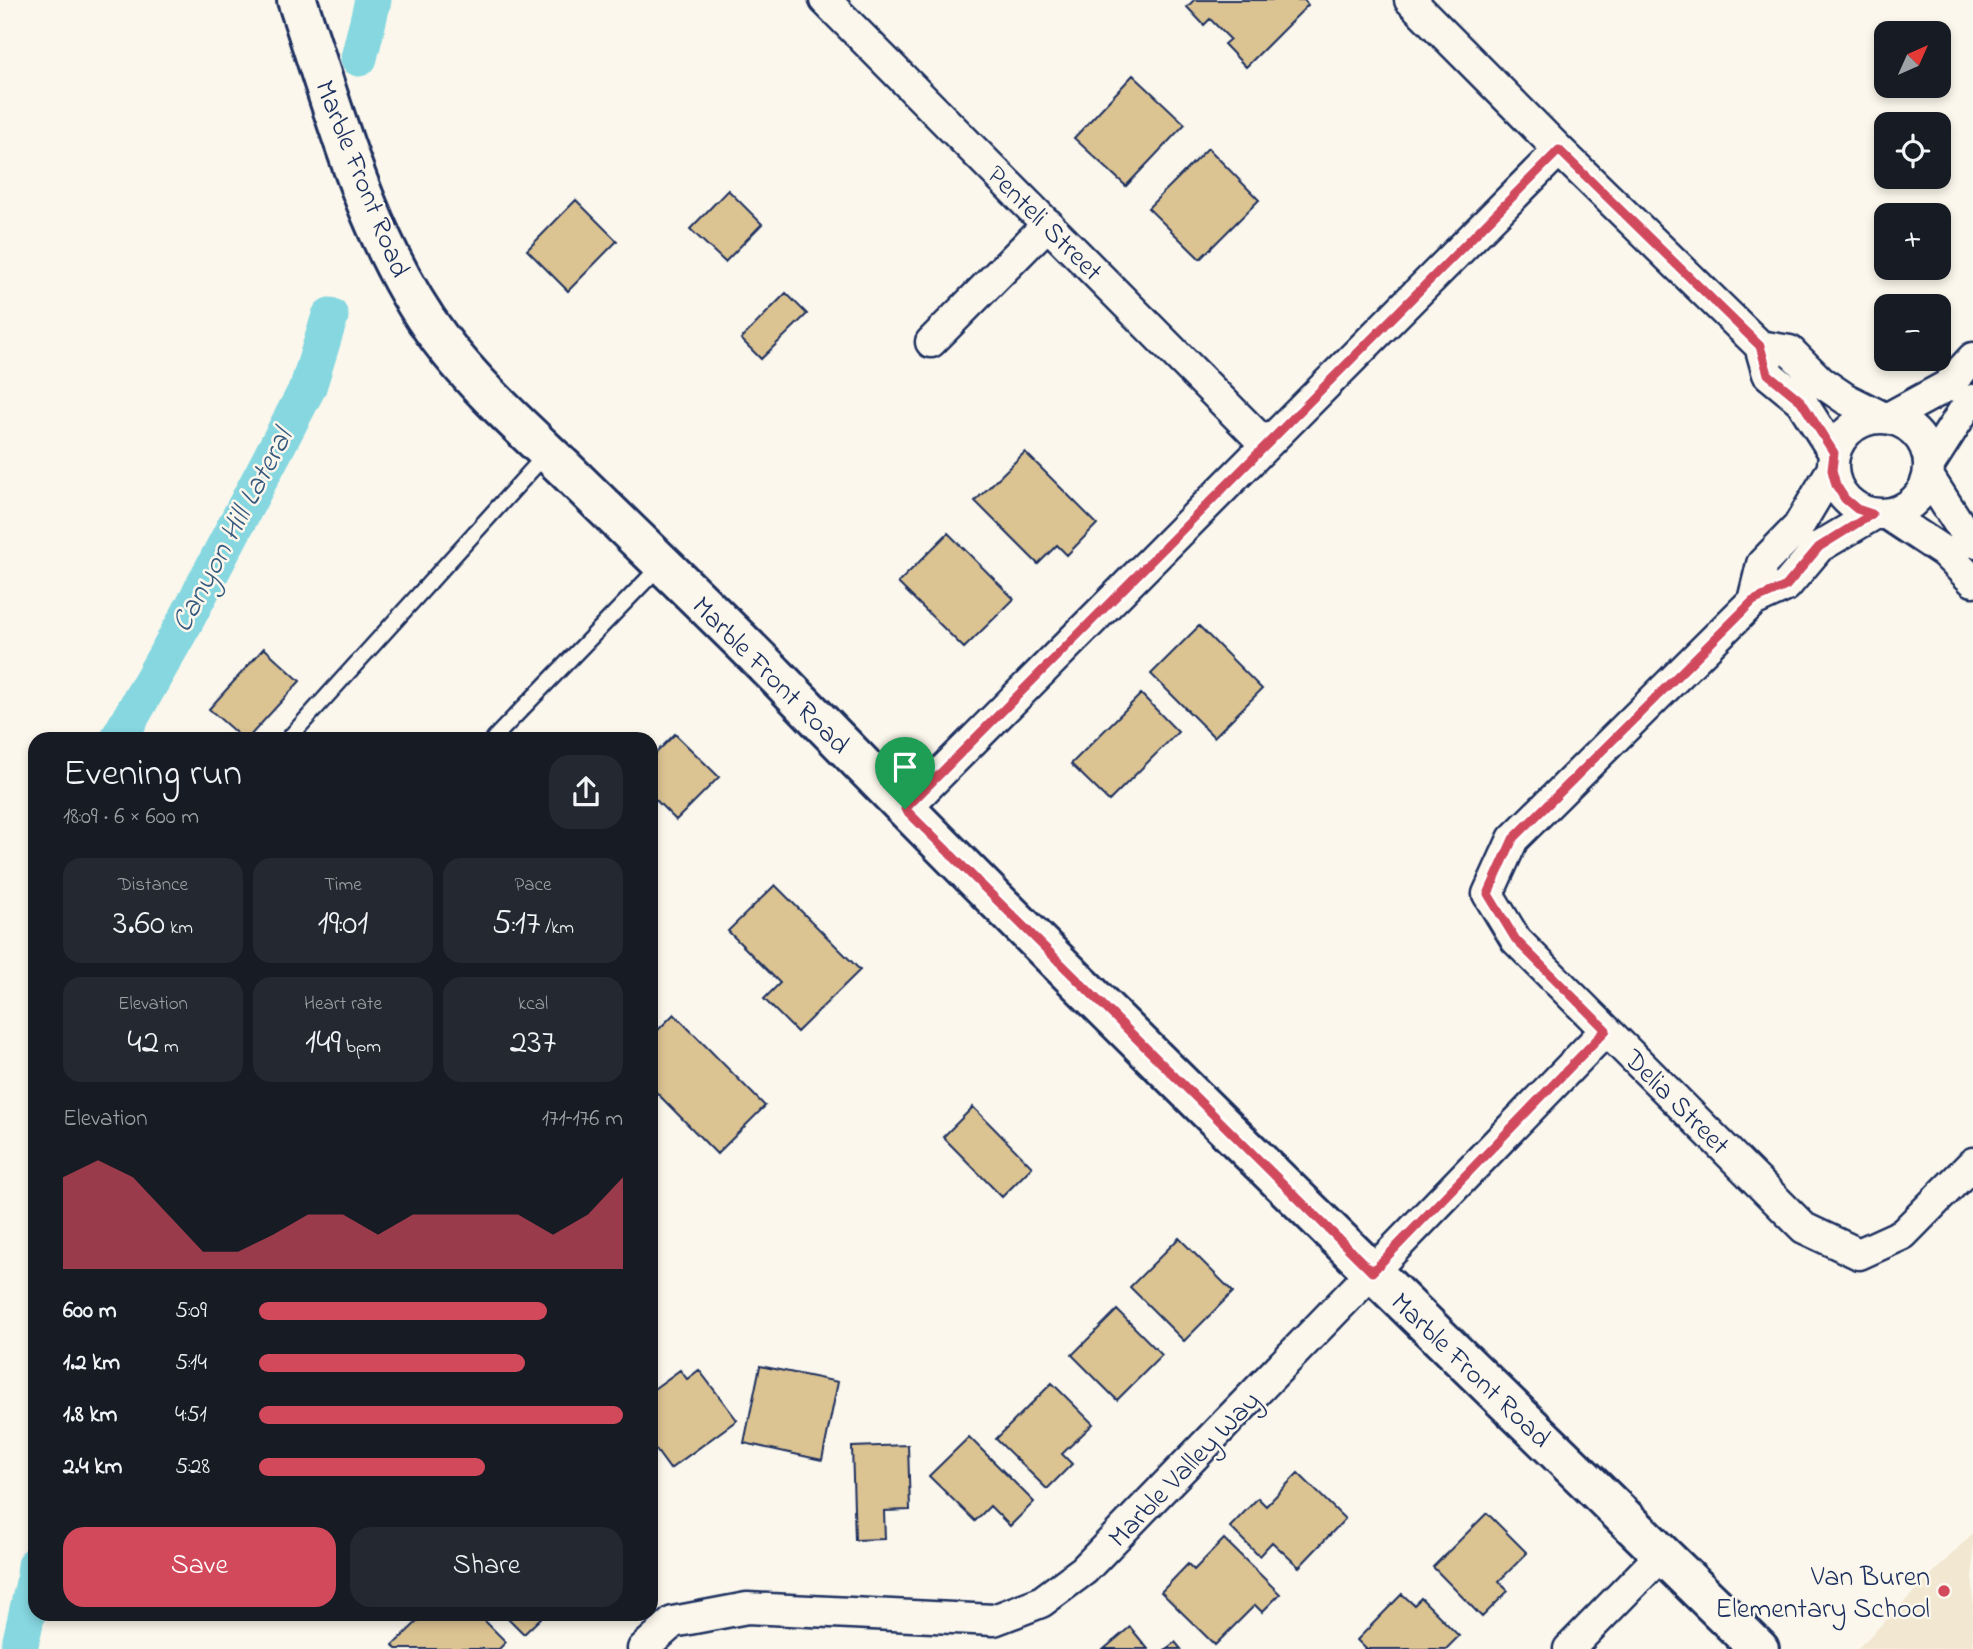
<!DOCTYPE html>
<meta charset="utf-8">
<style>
:root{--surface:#171b24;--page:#242831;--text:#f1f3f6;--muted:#9ea1a6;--accent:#d1495b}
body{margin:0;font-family:"Indie Flower",sans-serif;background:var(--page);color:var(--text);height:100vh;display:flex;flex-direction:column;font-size:26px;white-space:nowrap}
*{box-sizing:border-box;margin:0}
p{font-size:23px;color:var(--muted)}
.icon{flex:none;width:38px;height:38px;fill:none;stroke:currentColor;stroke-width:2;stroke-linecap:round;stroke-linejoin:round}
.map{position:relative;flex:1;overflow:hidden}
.side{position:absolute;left:28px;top:732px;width:630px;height:889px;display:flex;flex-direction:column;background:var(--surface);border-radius:21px;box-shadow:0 4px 10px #0003}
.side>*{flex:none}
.needle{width:46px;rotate:45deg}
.tools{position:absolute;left:1874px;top:21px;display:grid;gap:14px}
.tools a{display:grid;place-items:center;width:77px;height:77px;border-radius:14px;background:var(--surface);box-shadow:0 4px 10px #0003;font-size:35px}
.pin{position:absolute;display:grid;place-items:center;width:60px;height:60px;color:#fff;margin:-72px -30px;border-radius:50% 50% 50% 0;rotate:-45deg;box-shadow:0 0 7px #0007}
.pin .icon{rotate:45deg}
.round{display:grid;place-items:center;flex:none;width:74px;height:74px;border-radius:21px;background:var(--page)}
.headline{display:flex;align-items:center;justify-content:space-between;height:119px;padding:0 35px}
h1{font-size:38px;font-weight:600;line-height:52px}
.stats{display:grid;grid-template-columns:repeat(3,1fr);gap:10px;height:119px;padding:7px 35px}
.stats div{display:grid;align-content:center;border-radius:18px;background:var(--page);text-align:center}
.stats b{font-size:35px;font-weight:600}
.stats small{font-size:19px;font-weight:400}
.stats p{font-size:19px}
.chart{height:196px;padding:14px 35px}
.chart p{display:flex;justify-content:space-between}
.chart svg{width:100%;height:126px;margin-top:7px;fill:var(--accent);opacity:.7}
.button{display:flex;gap:14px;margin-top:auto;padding:14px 35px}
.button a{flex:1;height:80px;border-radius:21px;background:var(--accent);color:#fff;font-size:28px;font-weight:600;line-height:80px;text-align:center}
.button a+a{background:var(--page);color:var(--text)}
ul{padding:0 35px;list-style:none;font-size:23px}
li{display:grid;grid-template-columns:112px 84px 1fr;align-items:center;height:52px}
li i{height:18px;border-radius:9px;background:var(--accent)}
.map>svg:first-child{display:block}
.built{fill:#f2e7d1}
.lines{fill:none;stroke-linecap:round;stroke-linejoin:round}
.canal{stroke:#86d7e0;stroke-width:37}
.building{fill:#dcc392;stroke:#1b2f5e;stroke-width:2}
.lane-casing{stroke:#1b2f5e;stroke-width:19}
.street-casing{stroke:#1b2f5e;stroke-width:35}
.secondary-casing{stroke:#1b2f5e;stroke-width:44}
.lane{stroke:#fbf7ec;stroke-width:14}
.street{stroke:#fbf7ec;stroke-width:30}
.secondary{stroke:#fbf7ec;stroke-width:38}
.route-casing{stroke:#fff;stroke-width:14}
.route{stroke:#d1495b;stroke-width:9}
.poi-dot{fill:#d1495b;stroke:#fbf7ec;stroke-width:2.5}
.labels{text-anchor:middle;stroke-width:5;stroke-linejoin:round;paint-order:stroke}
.street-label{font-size:28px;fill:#1b2f5e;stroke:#fbf7ec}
.poi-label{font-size:28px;fill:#1b2f5e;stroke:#fbf7ec;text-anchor:end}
.water-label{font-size:30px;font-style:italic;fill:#36597e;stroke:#fbf7ec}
</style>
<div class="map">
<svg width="1973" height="1649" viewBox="0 0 1973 1649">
<rect width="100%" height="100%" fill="#fbf7ec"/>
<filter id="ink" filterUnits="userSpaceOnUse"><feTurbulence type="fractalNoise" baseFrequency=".0143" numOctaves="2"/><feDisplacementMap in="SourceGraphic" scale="14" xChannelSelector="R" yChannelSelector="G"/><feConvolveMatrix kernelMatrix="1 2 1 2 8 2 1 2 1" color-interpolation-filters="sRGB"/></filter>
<g filter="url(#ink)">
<path class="built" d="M1973 1533V1649H1857Z"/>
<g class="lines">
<path class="canal" d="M359 58 373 0
M119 738 186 620 308 387 330 316
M19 1649 35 1578V1565"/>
</g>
<path class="building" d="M1194 0H1304L1308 5 1246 67 1224 44 1230 39 1210 19 1204 25 1187 7Z
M1133 75 1185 124 1126 186 1074 138Z
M1208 148 1259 200 1200 259 1148 208Z
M728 190 762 224 725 262 690 229Z
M576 200 617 241 568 291 527 250Z
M786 293 807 314 761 359 741 339Z
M1025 452 1097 524 1067 555 1057 545 1038 564 975 501Z
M948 533 1014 599 964 648 898 583Z
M1199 626 1262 689 1214 737 1151 674Z
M264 648 300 681 248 738H242L209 709Z
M1141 694 1178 732 1109 801 1071 764Z
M675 734 719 777 676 820 651 795V758Z
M775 885 860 970 797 1032 764 999 780 983 728 931Z
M674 1014 765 1106 717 1154 651 1087V1037Z
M973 1107 1032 1167 1002 1197 943 1137Z
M1179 1238 1233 1292 1184 1341 1130 1287Z
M1117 1310 1162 1355 1117 1400 1072 1355Z
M760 1366 838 1382 822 1460 744 1443Z
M680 1370 687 1379 699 1370 737 1420 670 1469 651 1443V1391Z
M1052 1383 1093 1424 1062 1454 1072 1464 1047 1489 996 1439Z
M969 1437 1034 1502 1010 1526 990 1506 975 1521 929 1476Z
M908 1445 910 1510 884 1511 885 1539 855 1540 852 1447Z
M1298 1473 1345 1519 1299 1567 1272 1542 1259 1556 1230 1527 1258 1498 1266 1506Z
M1487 1513 1527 1553 1499 1581 1508 1591 1482 1617 1433 1567Z
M1224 1539 1280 1594 1262 1612 1255 1605 1215 1645 1161 1592 1188 1564 1194 1570Z
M1402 1594 1414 1605 1421 1598 1459 1636 1446 1649H1366L1357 1640Z
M425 1614H478L506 1642 499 1649H396L393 1645Z
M504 1614H545L524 1634Z
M1130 1627 1148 1649H1104Z
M1175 1642 1181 1649H1166Z"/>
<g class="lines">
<defs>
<path id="lane" d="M289 738 546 454
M494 738 661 565"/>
<path id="street" d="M825 0 1266 445
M1410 0 1559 150 1760 346 1768 374 1801 401 1834 453
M931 342 1048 224
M1760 346 1790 351 1821 382 1846 399 1882 417
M1833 466a48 48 0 1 1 96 0a48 48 0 1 1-96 0Z
M1888 418 1947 386 1973 358
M1929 465 1966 407 1973 400
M1928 476 1964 532 1973 542
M1873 515 1819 547 1786 586 1753 601 1513 839 1488 894 1516 940 1804 1228 1859 1254 1903 1234 1973 1163
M1888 515 1944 552 1973 581
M1753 601 1762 564 1798 527 1832 470
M905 809 1559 150
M643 1649 673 1622 747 1608 994 1620 1041 1602 1084 1570 1606 1030
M1569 1649 1662 1554"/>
<path id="secondary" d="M297 0C335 113 368 243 440 339 476 387 521 427 564 468 636 539 709 608 780 680 1099 1010 1431 1328 1759 1649"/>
</defs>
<use href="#lane" class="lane-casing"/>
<use href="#street" class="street-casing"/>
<use href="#secondary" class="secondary-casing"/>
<use href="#lane" class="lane"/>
<use href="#street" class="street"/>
<use href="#secondary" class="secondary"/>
</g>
</g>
<g class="lines" filter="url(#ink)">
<defs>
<path id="route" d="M1559 150 1760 346 1768 374 1801 401 1834 453 1832 470 1836 485 1845 499 1857 509 1872 514 1819 547 1786 586 1753 601 1513 839 1488 894 1516 940 1606 1030 1372 1272 905 809Z"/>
</defs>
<use href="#route" class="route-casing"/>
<use href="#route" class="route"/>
</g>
<circle class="poi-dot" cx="1944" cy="1591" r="7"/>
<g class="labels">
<g class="street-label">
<text transform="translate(364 178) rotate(68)" y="10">Marble Front Road</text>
<text transform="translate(1046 222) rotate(45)" y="10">Penteli Street</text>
<text transform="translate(772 674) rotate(45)" y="10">Marble Front Road</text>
<text transform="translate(1678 1101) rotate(45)" y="10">Delia Street</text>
<text transform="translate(1472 1369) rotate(44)" y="10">Marble Front Road</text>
<text transform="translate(1183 1468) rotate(-46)" y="10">Marble Valley Way</text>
</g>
<g class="poi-label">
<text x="1930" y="1585">Van Buren<tspan x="1930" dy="32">Elementary School</tspan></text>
</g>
<g class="water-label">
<text transform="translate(231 530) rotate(-62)" y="10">Canyon Hill Lateral</text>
</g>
</g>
</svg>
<div class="tools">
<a><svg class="needle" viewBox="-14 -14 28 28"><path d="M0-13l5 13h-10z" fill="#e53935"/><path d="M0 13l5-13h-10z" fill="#9ea1a6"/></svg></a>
<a><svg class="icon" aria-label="locate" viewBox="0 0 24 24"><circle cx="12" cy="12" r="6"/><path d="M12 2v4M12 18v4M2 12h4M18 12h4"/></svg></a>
<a>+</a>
<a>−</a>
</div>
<div class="pin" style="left:905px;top:809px;background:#1e9e55"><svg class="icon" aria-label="arrive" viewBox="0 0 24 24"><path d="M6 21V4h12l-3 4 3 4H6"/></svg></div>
<section class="side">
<div class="headline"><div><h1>Evening run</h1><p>18:09 · 6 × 600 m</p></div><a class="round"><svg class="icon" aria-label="share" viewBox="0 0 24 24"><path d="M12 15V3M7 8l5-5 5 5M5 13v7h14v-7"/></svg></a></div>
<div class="stats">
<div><p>Distance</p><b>3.60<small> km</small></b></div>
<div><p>Time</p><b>19:01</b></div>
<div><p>Pace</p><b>5:17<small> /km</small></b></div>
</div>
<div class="stats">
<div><p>Elevation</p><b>42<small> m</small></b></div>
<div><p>Heart rate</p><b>149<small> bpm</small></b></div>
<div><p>kcal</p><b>237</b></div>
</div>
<div class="chart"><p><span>Elevation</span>171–176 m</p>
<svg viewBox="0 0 160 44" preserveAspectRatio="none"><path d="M0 44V12L10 6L20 12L30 25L40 38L50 38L60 32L70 25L80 25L90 32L100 25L110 25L120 25L130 25L140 32L150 25L160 12V44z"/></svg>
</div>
<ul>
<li><b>600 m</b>5:09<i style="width:79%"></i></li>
<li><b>1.2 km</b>5:14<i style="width:73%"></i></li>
<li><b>1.8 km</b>4:51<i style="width:100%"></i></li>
<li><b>2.4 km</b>5:28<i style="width:62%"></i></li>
</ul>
<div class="button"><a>Save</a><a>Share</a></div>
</section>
</div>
